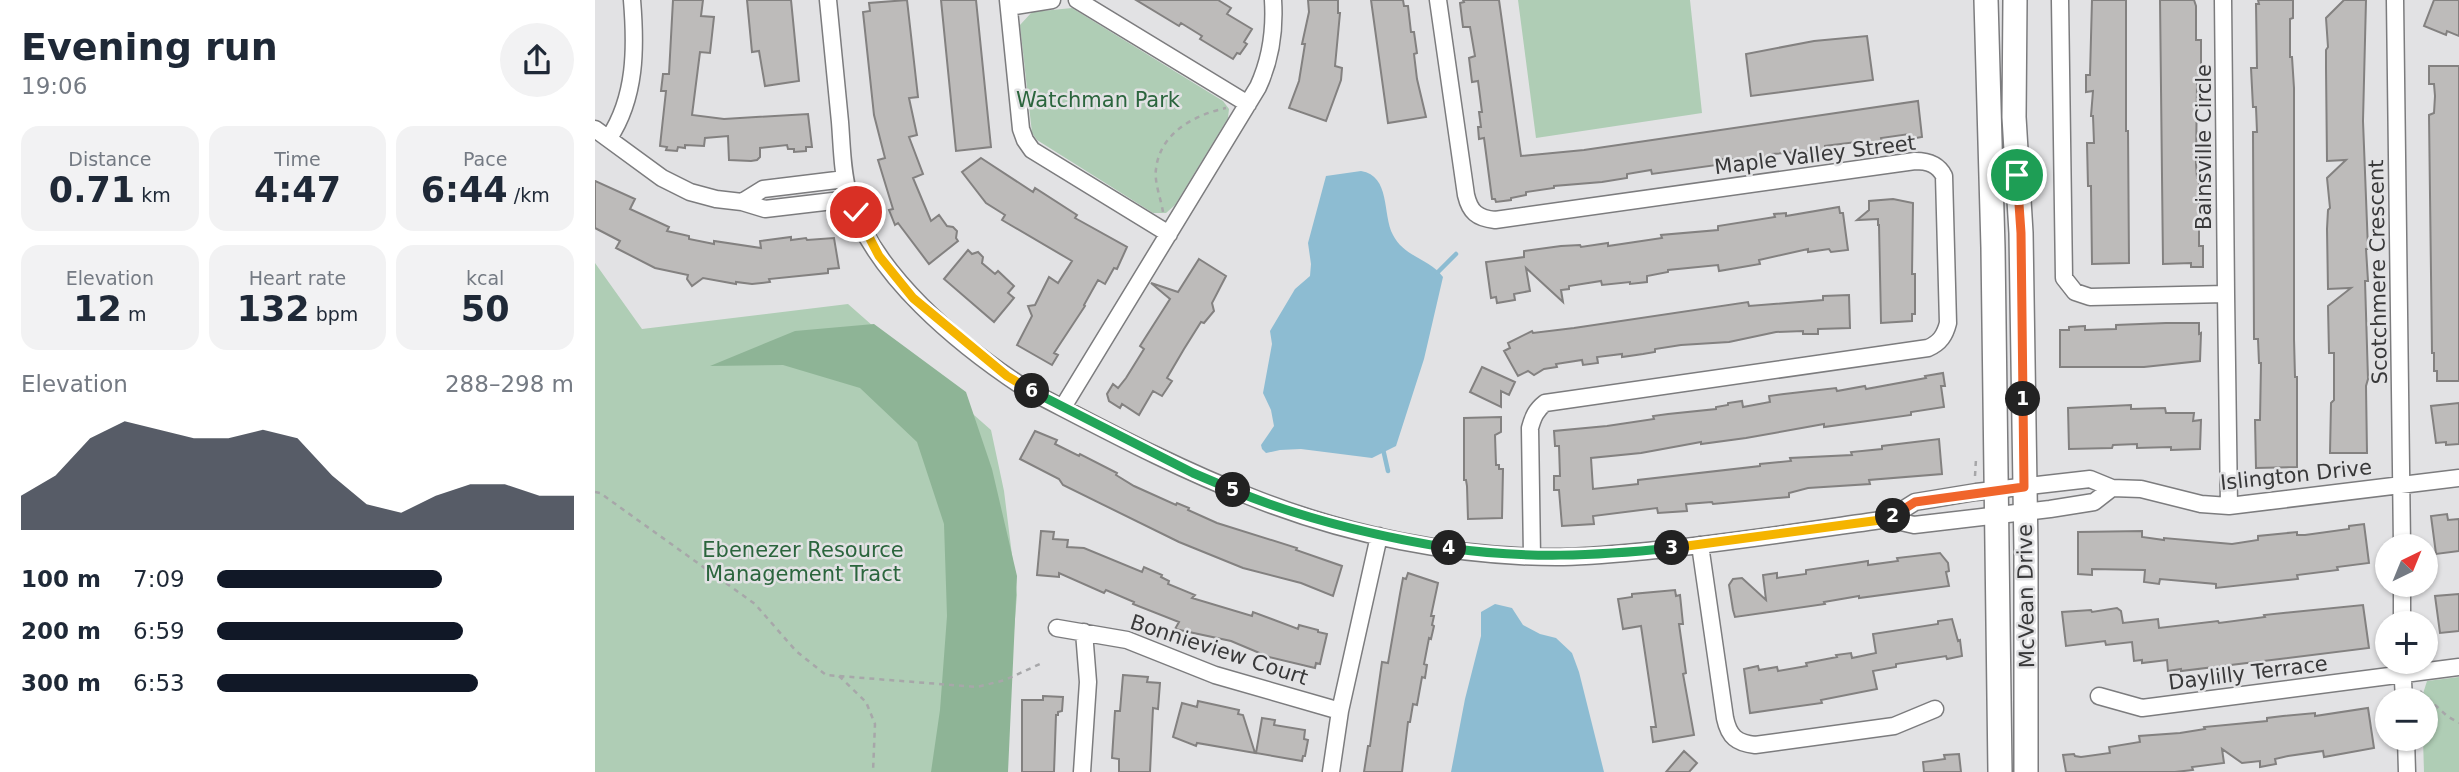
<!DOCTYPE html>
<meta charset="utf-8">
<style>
:root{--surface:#fff;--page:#f2f2f3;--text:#1f2937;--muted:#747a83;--accent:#111827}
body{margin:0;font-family:"DejaVu Sans",sans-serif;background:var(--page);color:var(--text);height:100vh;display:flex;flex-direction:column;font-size:26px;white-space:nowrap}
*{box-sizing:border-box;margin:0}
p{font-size:23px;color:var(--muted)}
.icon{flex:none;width:38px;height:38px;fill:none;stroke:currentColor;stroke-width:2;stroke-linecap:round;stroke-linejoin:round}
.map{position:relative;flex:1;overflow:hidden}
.panel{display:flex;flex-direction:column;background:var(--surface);width:595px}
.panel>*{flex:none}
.needle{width:46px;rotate:43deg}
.fabs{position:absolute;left:1780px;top:534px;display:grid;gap:14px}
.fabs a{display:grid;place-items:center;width:63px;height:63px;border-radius:50%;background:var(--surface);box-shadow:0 2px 5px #0004;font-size:35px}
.pin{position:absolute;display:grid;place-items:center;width:60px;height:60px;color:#fff;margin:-30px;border:4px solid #fff;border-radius:50%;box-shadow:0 2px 7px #0007}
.km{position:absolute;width:35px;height:35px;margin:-18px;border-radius:50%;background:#222;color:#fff;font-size:19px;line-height:35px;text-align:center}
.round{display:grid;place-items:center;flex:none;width:74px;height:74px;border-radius:37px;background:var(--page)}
.summary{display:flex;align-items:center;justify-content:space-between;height:119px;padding:0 21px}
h1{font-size:38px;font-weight:800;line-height:52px}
.metrics{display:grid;grid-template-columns:repeat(3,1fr);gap:10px;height:119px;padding:7px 21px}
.metrics div{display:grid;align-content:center;border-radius:18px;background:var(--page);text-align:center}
.metrics b{font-size:35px;font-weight:800}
.metrics small{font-size:19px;font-weight:400}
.metrics p{font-size:19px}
.chart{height:196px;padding:14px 21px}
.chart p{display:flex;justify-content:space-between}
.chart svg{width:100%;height:126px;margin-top:7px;fill:var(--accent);opacity:.7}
ul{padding:0 21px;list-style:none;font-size:23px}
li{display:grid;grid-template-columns:112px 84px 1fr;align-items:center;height:52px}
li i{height:18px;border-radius:9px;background:var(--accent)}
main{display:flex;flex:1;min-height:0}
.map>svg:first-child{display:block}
.green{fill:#afcdb5}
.forest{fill:#8eb496}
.water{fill:#8dbcd2}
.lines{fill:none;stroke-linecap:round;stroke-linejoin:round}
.stream{stroke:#8dbcd2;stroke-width:4.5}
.building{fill:#bdbbba;stroke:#838180;stroke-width:2}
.minor-casing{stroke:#7c7c7e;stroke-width:19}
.secondary-casing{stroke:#7c7c7e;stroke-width:26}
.path{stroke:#a7a7a9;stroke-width:2.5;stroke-dasharray:5 5;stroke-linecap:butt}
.minor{stroke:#fff;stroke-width:16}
.secondary{stroke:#fff;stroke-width:23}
.split-1-casing{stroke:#fff;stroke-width:14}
.split-2-casing{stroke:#fff;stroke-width:14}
.split-3-casing{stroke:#fff;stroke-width:14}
.split-4-casing{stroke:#fff;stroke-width:14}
.split-5-casing{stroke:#fff;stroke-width:14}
.split-6-casing{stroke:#fff;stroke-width:14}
.split-7-casing{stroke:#fff;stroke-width:14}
.split-1{stroke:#f0652b;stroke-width:9}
.split-2{stroke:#f0652b;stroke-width:9}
.split-3{stroke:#f5b400;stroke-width:9}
.split-4{stroke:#22a559;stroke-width:9}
.split-5{stroke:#22a559;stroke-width:9}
.split-6{stroke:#22a559;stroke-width:9}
.split-7{stroke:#f5b400;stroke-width:9}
.labels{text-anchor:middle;stroke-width:5;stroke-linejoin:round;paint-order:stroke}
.park-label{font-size:21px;fill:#2b653d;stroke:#e2e2e4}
.street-label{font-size:21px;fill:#383839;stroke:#e2e2e4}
</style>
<main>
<section class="panel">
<div class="summary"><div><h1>Evening run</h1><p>19:06</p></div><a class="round"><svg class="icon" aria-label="share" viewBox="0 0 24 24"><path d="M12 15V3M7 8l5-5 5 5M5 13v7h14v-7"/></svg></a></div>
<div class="metrics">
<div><p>Distance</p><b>0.71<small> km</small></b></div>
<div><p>Time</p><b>4:47</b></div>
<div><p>Pace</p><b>6:44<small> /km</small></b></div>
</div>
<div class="metrics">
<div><p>Elevation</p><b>12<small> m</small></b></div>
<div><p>Heart rate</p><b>132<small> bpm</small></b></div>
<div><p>kcal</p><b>50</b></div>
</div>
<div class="chart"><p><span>Elevation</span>288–298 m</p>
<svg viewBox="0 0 160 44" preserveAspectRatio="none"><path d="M0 44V32L10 25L20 12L30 6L40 9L50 12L60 12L70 9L80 12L90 25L100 35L110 38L120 32L130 28L140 28L150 32L160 32V44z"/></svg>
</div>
<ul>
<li><b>100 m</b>7:09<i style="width:63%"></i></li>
<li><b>200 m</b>6:59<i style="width:69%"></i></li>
<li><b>300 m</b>6:53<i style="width:73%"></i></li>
</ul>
</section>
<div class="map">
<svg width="1864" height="772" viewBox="0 0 1864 772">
<rect width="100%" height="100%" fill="#e2e2e4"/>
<path class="green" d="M923 0H1095L1107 113 941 138Z
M477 8 628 101 634 109 633 118 580 205 571 213H558L442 140 437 133 425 25 437 12Z
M0 263 47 329 253 304 396 430 409 491 422 595 407 772H0Z
M1864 677V772H1829L1828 739 1830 738V700H1826L1832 681Z"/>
<path class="forest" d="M279 324 371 392 397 469 422 576 413 772H336L345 710 352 616 349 524 322 442 265 388 188 365 115 366 200 331Z"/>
<path class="water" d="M766 171C796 176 787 214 798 235 809 257 835 259 848 277L829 359 801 446 777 458 706 449 685 450 671 453 667 449 666 445 679 426 676 410 668 393 677 344 675 331 700 289 715 276 716 264 713 243 731 176Z
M900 604 917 608 928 625 945 634 961 638 977 653 984 672 1009 772H856L870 699 886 636V612Z"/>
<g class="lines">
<path class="stream" d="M842 273 861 254
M788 449 793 471"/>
</g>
<path class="building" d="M78 0H108L106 16 119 17 115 53 105 52 97 115 129 119 213 114 217 147H211V151L199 152V149H193L192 145 165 148V157L162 160 156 161 134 160 133 136 110 138 109 146 90 145V148L83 147 82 151 71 150 72 147 65 146 71 91H66L68 74H74Z
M152 0H196L204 81 170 86 164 51 157 52Z
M312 0 323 97 314 98 322 135 314 137 328 174 318 178 336 221 344 215 352 226 358 227 362 231 361 238 363 241 334 264 303 223 300 225 294 210 298 209 283 160 290 158 279 115 268 12 275 11 274 3Z
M346 0H381L396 147 361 151Z
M541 0H623L636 8 632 14 657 29 649 42 652 44 645 54 642 53 638 59 605 39 607 36 586 23 584 26Z
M713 0H743V13H745L740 66 747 68 746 80 731 121 694 108 704 81 710 44H707L714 12Z
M776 0H808L809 6H813L816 32H819L822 53 819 54 822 79 831 117 793 123Z
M868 0H904L926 156 989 150 1323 101 1327 137 1315 139 1314 134 1286 138 1287 144 1262 147 1261 142 1230 146V150L1177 154V157L1154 160 1128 159 1129 164 1057 174 1056 170 1032 174V178L1007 182 959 186V188L931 192V195L916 198V200L901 202 900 199H897L889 138 884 139 883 127H886L884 112H887L883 81 877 82 874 58 880 56 875 27H868L865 3 869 2Z
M1497 0H1531V131H1533L1534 263 1497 264 1496 186H1493L1492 143H1499L1498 116H1496L1498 91 1491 92V75H1495Z
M1565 0H1599L1601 6V40H1606V82H1602L1601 164 1602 178H1604V246H1608V267H1596V263L1568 264Z
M1663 0H1698V18L1695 19V57H1697L1699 88V339L1700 377H1702V467L1661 468 1660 420H1665L1666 363H1664L1663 339H1659L1658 132H1662L1661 107H1658L1656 68H1662L1661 4H1664Z
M1749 0H1771L1768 121 1773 249H1771L1773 281H1770L1773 379 1771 386 1772 453H1735L1736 403 1739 400V353H1734L1733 306 1756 288 1733 289 1732 229 1733 210 1735 208 1732 178 1751 160 1732 161 1731 68V50L1733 47 1731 18Z
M1839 0H1864V36L1852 31 1851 35 1829 26Z
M1272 36 1278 80 1156 96 1151 54 1219 41Z
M1834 66H1864V381H1842V371H1839V353H1837L1834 115 1839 113 1840 96 1839 84H1834Z
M386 158 438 192 440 188 482 215 480 218 532 247 522 269 519 268 510 284 503 280 489 305 490 306 459 353 463 355 457 365 422 345 437 316 433 306 440 305 454 277 463 283 477 261 407 220 410 215 391 203 367 172Z
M0 181 40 199 35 209 74 227 72 231 94 236V239L119 244V241L166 248 165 241 196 237V240L211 238 212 240 239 238 244 268 233 269V273L174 279 175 282 157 284 141 282V284L108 278 97 286 92 279 93 275 60 268 21 248 25 241 0 228Z
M1298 199 1318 203 1317 274H1320V314H1317V321L1286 323 1284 225H1283V219L1262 220 1274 210V201Z
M1244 207 1245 213H1248L1253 250 1236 252 1234 249 1213 252V249L1164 260 1165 264 1124 271 1123 265 1073 270V272L1052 276V282L1035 284V282L1007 285 1006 281 974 286V289L966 290 968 302 931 268 935 291 919 294 920 300 902 303 901 297 896 298 891 262 929 257V251L966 246 985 245 986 247 1013 243V246L1067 238 1066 235 1123 230V226L1180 217 1179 214 1191 213V216Z
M373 250 377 254 383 252 388 257 387 263 400 274 403 271 419 286 413 293 419 298 399 322 349 279Z
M604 259 631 276 617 303 619 311 609 323 606 322 589 349 572 378 577 381 567 396 558 391 544 415 527 404 525 408 514 401 512 394 518 384 523 388 531 378 549 349 545 346 575 299 556 283 583 292Z
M1254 295 1255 328 1223 329V334H1208V331L1181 332 1134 342 1086 345 1060 349V352L1048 354 1027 357V354L1002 357 1003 363 988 365 987 360 961 364 962 367 949 369 939 375 933 371 923 376 909 351 915 348 913 343 937 331 938 333 979 328 1153 302 1154 306 1228 300V296Z
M1571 323H1604V334L1606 333 1605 361 1549 367H1465V330H1474V327L1490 326V330L1521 329V325Z
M887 367 920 382 914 395 906 391V407L875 392Z
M1348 373 1350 386H1346L1349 407 1316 412V415L1229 427V424L1151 438 1106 444V442L1046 453 996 458 998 489 1043 484V480L1165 466V464L1196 461 1195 458 1257 455 1256 452 1287 449V446L1344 439 1347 474 1274 480 1275 484 1213 488 1194 493V497L1118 504 1117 502 1091 504 1092 511 1063 513 1062 508 998 516 999 524 967 526 964 490H959V476H965L964 446H960L959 431 1012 426 1059 419 1058 416 1073 414 1121 409V407L1133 405V403L1147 401 1148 407 1175 402 1174 396 1189 394 1241 388 1242 391 1270 386 1271 389 1331 378 1330 376Z
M1864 403V444L1851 445V442L1841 443 1836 406Z
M1536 405V409L1570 408 1571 413H1599L1598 421 1606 420 1605 449 1576 450V447L1542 448V444L1518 445 1517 448 1474 449 1473 408Z
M906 417V432L900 435 901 465H904V469H908L907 518 873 519 872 486 871 480H869V418Z
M440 431 462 440 460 444 484 456 485 454 522 473 521 475 539 486 581 505 582 503 594 508 593 510 622 523 702 548 701 550 747 566 738 596 706 583 648 568 584 542 468 485 464 479 425 459Z
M1852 514 1853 520 1864 519V551L1841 554 1836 516Z
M1769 524 1774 563 1742 567 1743 570 1702 575 1703 579 1621 588V584L1565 579 1564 584 1549 582 1550 570 1497 569V575L1483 574V532L1547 531V537L1569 540V538L1637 544 1663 540V536L1702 532V535H1710L1754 529V526Z
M446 531 459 532 458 539 473 540 472 547 489 548 547 572 549 567 567 575 566 577 574 581 573 584 600 595 597 598 657 616 658 612 703 629 704 625 723 630V632L732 634 725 664 721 663 720 668 674 657 636 641 580 629 584 622 538 604 539 602 511 590 509 593 464 573V577L442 575Z
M1345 553 1353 563 1354 571 1351 572 1354 586 1264 598V596L1229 602 1230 604 1140 617 1138 610 1134 585 1138 579 1147 578 1171 600 1168 575 1182 573V578L1211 574V570L1260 563 1273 561V565L1303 561 1302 558Z
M813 573 843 583 836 616H839L837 625 839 626 836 639 834 638 829 664 832 665 830 678 827 677 822 705 818 704 815 722H813L807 772H769L773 746H775L787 662 793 663 805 594 808 578 811 579Z
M1080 590 1081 596 1085 595 1088 624H1084L1091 673 1088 674 1099 735 1058 742 1056 727H1061L1046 626 1028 629 1023 599 1037 597V594Z
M1864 594V631L1845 633 1840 596Z
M1768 605 1774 648 1586 671V669L1573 671 1572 660 1547 663V660L1539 661 1537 642 1511 645 1510 641 1471 646 1467 612 1496 610 1497 612 1522 608 1526 611 1528 623 1563 619 1564 628 1623 621 1624 623 1670 617 1669 615Z
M1357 619 1363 641 1365 640 1367 656 1352 659 1351 656 1301 664V667L1278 671 1282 689 1226 700 1227 703 1155 713 1149 669 1163 666 1164 670 1182 667 1183 671 1212 666 1211 663 1242 657 1241 655 1256 653 1257 658 1281 653 1278 634 1343 624V621Z
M528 675 553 677 552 682 565 683 563 709 558 708 555 772H524V759L517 758 520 711H525Z
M448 696 468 697 467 711 463 712V715H461L459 772H427V700H448Z
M603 701 644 710 643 714 648 715 660 753 602 743 601 746 578 737 587 703 602 707Z
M1773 708 1779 748 1729 757 1728 751 1693 756 1680 759 1681 764 1665 767V761L1647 763 1627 749 1629 763 1597 767 1598 770 1580 772H1471L1468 755 1479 754 1480 756 1486 757 1515 753 1514 747 1545 742 1544 736 1585 733 1610 729 1609 727 1672 721V718L1688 716 1720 713V716Z
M667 718 680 720 679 725 710 730 709 739 713 740 710 756H708L707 761 661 753Z
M1089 751 1102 763 1094 772H1071Z
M1364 754 1366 772H1329L1328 762 1350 759 1349 755Z"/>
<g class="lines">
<defs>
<path id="minor" d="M233 0C237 41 241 81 245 122 247 147 247 172 254 196 278 275 364 345 431 389 505 427 578 467 656 497 751 535 859 557 961 557 995 557 1029 553 1062 550 1139 542 1216 530 1293 519L1319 525 1455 509 1499 502 1517 488
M413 0 426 129 430 140 437 150 574 234
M482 0 653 104
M843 0 871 195C875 212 882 218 900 220L1320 161C1333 161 1343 164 1349 176L1353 323C1350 335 1345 343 1333 348L950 403C941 410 938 417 935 428L937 556
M1465 0 1469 278 1480 292 1495 297 1631 294 1628 0
M1800 0 1807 546
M414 7 457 0
M0 129 67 178 95 192 121 199 147 202 170 209 255 199
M14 138C41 97 41 48 37 0
M147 202 168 189 250 179
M1631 294 1634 506
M468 407 663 87C676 59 680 31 678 0
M1293 519 1320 502 1381 492 1495 479 1517 488 1546 489 1606 504 1634 506 1864 478
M1105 545 1130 718C1134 737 1142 743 1160 745L1299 726 1340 709
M1807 584V623
M462 628 532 640 620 675 745 711
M1807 662 1809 700
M1504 696 1547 708 1864 667
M1811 738 1812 772
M487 772 493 682 489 632
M736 772 745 711 784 536"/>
<path id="secondary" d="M1391 0 1398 248 1405 772
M1420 0 1419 117 1426 233 1431 551V772"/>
</defs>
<use href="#minor" class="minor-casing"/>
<use href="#secondary" class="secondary-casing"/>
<path class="path" d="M568 212C566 199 559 182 561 169 565 133 599 115 631 108
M1380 476 1381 459
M0 492 5 493 160 604 201 651 231 675 382 687 410 680 445 664
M244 676 271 702 280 724 278 772
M1825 691 1852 716 1864 723"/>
<use href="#minor" class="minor"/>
<use href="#secondary" class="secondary"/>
</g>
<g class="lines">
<defs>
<path id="split-1" d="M1422 175 1426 233 1428 399"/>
<path id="split-2" d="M1298 516 1320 502 1429 487 1428 399"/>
<path id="split-3" d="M1077 548 1293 519 1298 516"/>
<path id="split-4" d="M854 548C931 559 1000 556 1077 548"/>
<path id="split-5" d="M638 490C707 519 780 536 854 548"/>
<path id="split-6" d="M437 391 598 473 638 490"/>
<path id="split-7" d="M261 212 284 256 318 298 412 376 437 391"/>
</defs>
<use href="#split-1" class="split-1-casing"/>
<use href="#split-2" class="split-2-casing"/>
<use href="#split-3" class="split-3-casing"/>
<use href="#split-4" class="split-4-casing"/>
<use href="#split-5" class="split-5-casing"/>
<use href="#split-6" class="split-6-casing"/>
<use href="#split-7" class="split-7-casing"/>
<use href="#split-1" class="split-1"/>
<use href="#split-2" class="split-2"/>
<use href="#split-3" class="split-3"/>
<use href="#split-4" class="split-4"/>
<use href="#split-5" class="split-5"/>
<use href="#split-6" class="split-6"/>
<use href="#split-7" class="split-7"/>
</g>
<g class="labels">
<g class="park-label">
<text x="503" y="107">Watchman Park</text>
<text x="208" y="557">Ebenezer Resource<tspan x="208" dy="24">Management Tract</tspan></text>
</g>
<g class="street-label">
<text transform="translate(1609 147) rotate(-90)" y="7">Bainsville Circle</text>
<text transform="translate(1220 155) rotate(-7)" y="7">Maple Valley Street</text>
<text transform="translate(1783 272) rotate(-91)" y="7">Scotchmere Crescent</text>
<text transform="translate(1701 475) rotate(-6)" y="7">Islington Drive</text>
<text transform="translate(1431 596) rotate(-91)" y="7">McVean Drive</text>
<text transform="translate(624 650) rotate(18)" y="7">Bonnieview Court</text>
<text transform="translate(1653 673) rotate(-7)" y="7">Daylilly Terrace</text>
</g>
</g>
</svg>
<div class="fabs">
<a><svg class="needle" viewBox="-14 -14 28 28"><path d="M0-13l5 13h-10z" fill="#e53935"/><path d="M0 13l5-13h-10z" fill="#747a83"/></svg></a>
<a>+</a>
<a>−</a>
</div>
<div class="pin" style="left:1422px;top:175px;background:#1e9e55"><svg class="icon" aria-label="arrive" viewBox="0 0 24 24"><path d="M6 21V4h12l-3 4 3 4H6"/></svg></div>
<div class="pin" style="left:261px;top:212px;background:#d93025"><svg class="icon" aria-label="check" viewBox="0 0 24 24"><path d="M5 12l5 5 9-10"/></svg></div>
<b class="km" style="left:1428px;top:399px">1</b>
<b class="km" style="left:1298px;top:516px">2</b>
<b class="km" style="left:1077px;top:548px">3</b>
<b class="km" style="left:854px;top:548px">4</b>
<b class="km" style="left:638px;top:490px">5</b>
<b class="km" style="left:437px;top:391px">6</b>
</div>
</main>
